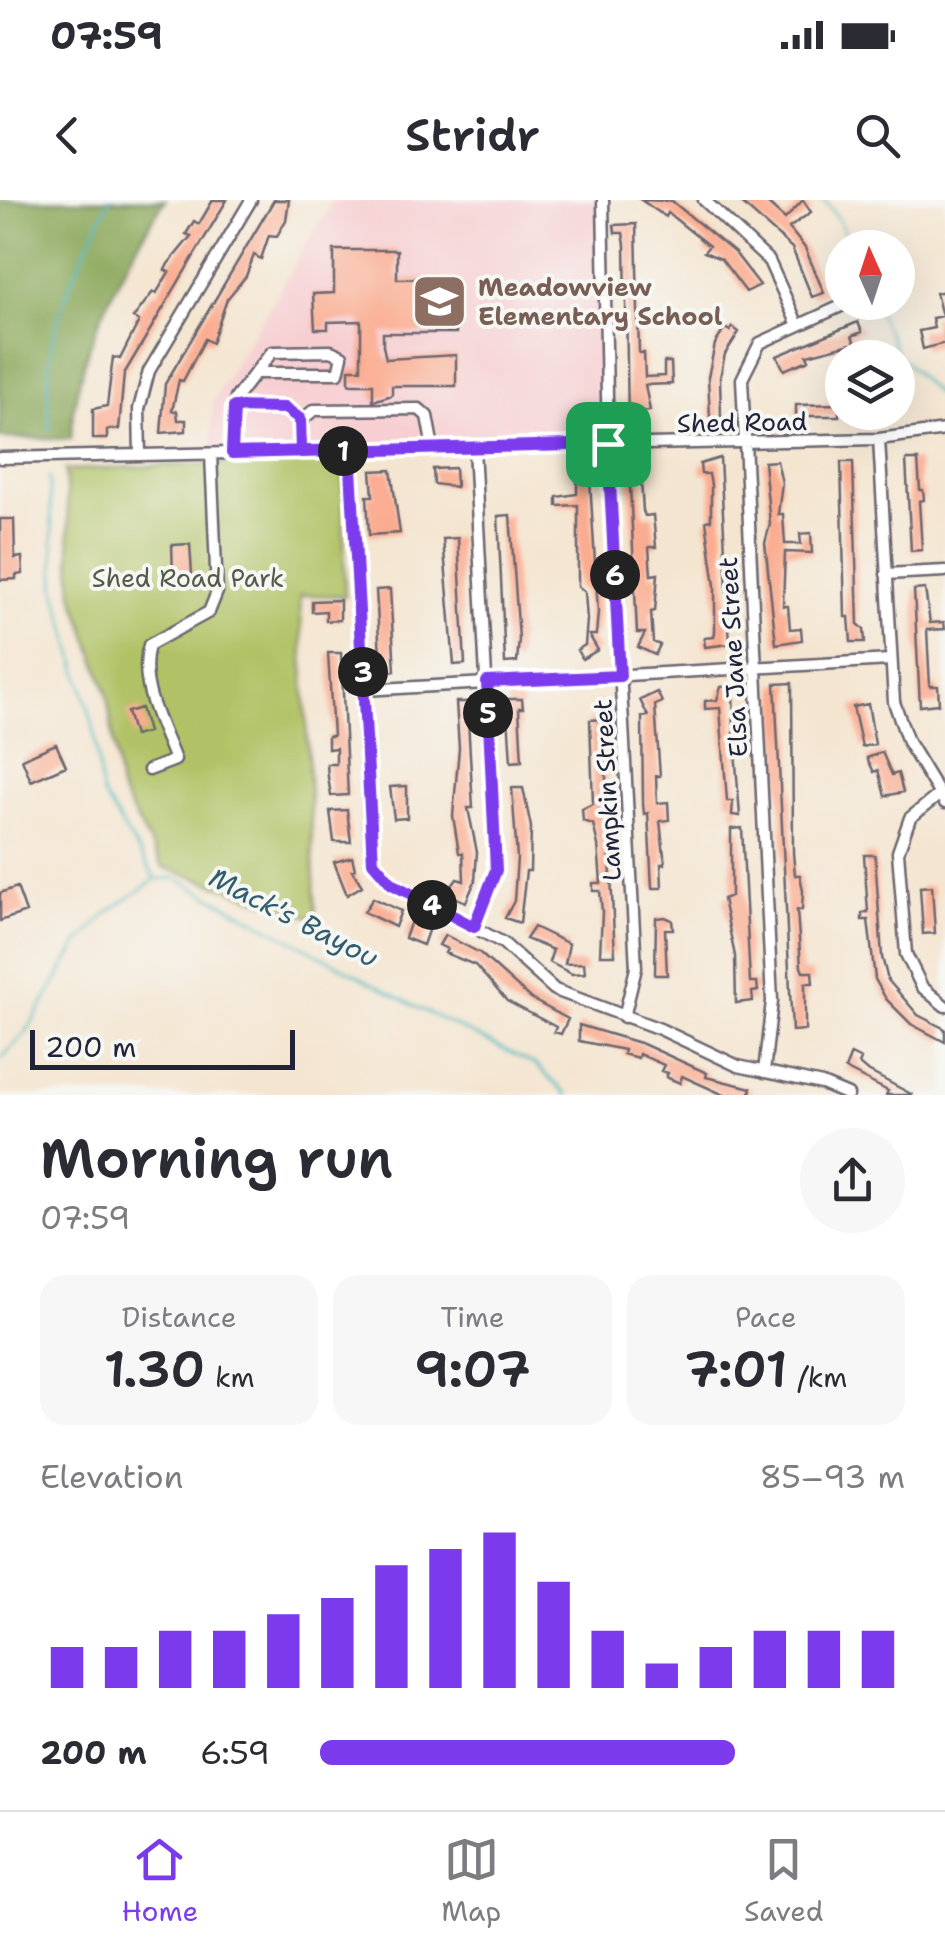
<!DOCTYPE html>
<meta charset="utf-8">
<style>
:root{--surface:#fff;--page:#f7f7f7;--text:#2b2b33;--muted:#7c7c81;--line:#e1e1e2;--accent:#7c3aed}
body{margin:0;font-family:"Shantell Sans",sans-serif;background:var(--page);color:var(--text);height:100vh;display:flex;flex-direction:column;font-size:38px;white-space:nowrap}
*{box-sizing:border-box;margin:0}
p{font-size:32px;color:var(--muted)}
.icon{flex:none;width:55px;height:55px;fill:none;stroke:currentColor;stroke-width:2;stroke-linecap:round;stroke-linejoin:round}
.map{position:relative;height:895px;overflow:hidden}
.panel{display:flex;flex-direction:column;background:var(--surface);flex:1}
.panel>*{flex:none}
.needle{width:65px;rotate:357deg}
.controls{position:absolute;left:825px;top:30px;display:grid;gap:20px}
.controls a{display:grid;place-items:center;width:90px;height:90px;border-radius:50%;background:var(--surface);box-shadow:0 10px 40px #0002;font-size:50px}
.scale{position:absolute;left:30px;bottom:25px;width:265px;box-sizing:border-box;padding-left:10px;border:5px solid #22223b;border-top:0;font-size:28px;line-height:35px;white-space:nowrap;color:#22223b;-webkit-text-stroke:8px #f6f6f2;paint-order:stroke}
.pin{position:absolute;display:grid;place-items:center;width:85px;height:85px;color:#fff;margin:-42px;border-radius:20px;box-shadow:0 5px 15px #0006}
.km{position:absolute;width:50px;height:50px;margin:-25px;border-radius:50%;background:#222;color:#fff;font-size:28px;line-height:50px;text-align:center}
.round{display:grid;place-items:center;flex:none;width:105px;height:105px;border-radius:52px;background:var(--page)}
.overview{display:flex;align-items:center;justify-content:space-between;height:170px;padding:0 40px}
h1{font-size:55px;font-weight:600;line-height:75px}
.metrics{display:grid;grid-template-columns:repeat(3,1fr);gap:15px;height:170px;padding:10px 40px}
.metrics div{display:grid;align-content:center;border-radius:25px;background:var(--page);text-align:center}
.metrics b{font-size:50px;font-weight:600}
.metrics small{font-size:28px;font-weight:400}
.metrics p{font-size:28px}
.chart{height:280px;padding:20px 40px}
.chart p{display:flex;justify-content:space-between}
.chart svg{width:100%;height:180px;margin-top:10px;stroke:var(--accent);stroke-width:6}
ul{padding:0 40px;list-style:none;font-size:32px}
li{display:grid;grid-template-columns:160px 120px 1fr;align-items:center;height:75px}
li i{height:25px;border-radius:12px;background:var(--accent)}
.status{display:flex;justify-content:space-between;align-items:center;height:70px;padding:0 50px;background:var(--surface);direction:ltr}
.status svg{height:28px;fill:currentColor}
header{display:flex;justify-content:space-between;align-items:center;height:130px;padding:0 40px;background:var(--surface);font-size:45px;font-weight:600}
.tab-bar{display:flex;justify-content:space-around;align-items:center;height:140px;border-top:2px solid var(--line);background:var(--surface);font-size:28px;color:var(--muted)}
.tab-bar a{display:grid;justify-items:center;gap:5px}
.tab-bar .on{color:var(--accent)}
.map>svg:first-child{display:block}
.built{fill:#f7cfd2}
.green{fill:#b1c266;stroke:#6a7250;stroke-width:2.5}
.forest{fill:#8ca85b;stroke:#57654b;stroke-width:2.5}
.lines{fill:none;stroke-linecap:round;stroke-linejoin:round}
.stream{stroke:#45b5bc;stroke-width:2.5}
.building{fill:#faac90}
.minor-casing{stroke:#6c666f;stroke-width:15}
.minor{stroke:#fff;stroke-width:10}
.route-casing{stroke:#fff;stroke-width:20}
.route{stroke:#7c3aed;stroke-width:12}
.labels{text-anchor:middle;stroke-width:8;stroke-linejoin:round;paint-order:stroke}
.education-label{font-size:25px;font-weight:bold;fill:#785e54;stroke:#f6f6f2;text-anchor:start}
.street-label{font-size:25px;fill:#22223b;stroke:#f6f6f2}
.park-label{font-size:25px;fill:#545a4a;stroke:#f6f6f2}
.water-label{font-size:28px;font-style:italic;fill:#305d6f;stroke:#f6f6f2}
</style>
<div class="status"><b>07:59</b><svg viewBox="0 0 49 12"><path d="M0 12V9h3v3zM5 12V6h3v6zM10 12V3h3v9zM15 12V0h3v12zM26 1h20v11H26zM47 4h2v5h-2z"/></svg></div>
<header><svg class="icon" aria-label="back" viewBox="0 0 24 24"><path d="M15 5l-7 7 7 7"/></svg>Stridr<svg class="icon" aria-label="search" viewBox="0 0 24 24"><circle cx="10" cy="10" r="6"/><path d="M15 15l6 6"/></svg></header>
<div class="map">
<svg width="945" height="895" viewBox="0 0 945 895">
<rect width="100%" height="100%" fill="#f6f6f2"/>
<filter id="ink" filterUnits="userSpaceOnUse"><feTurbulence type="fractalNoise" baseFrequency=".01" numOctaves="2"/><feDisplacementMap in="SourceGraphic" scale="20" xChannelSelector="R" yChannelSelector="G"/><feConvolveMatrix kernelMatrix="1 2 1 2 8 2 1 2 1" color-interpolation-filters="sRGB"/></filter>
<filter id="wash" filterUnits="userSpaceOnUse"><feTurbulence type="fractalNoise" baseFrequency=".0048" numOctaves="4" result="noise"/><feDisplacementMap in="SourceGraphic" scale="40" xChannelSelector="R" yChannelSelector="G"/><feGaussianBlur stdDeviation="2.25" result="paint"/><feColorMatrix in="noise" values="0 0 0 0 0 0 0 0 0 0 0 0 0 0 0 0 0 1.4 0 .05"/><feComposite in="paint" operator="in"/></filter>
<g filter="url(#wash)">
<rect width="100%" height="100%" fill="#f4e5d0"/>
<path class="built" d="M333 0H603L608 244 211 254 213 200Z"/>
<path class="green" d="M343 258 345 396 300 395 316 719 163 667 120 590 107 493 73 394 65 270Z"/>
<path class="forest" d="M0 0H165C120 70 74 155 71 239L0 238Z"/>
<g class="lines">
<path class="stream" d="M824 0 839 20 851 48
M873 102 898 155 945 203
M50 229C39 132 70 85 109 0
M49 277 56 391 93 525 102 594 156 679 176 678 418 808 536 865 567 895
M0 860 26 833 78 744 108 712 156 679"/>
</g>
<g id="blocks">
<path class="building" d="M213 0H227L124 174 119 229 107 230V239H93V209L107 206 113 157 120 159 139 121 133 118 153 92 156 94 169 72 165 70 168 64 191 36 186 34 194 21 199 24Z
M274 0H289L286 20 277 36 269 35 261 59 254 55 246 76 227 99 212 143 205 139 183 181 179 180 172 211H177L178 220H186V231L161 233 165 184Z
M641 0 672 1 735 53 760 85 746 92 721 59 704 52 709 46 668 13 666 17Z
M738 0H764L785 19 803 0 811 12 789 28 805 48 824 93 812 97 792 48Z
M636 24 639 153H644L645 177 664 176V162H671L672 184 645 185 650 211 640 212V220L628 221 625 45 623 33H615L614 25Z
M334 50H397V79L442 78 443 101H455L456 133H383V146L386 159 456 155V186H392V195L373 201V184H349V169H361V121L328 122V129H315L313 94 334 93Z
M945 91V143L923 149 919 131 934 128 932 118 942 116 936 93Z
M858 122 862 132 852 136 855 143 807 155 809 160 784 170 777 156Z
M732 127 739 132 725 154 720 177 721 218H710L708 177 715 144 725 128 730 131Z
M839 204V216H796V205Z
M720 258 730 444 705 447 704 438 714 437 715 432V386L706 321 711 320V285L709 274H701L700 264Z
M906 260H918L920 290H923L924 300 919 301 922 350 911 351Z
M777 261 782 283 778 314H783L785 344H801L800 334 811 333 812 353 785 352 783 406H788L790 429 801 428 802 440 776 444 765 343 770 324 764 262Z
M841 262H853L858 424 864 429 865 442H851L849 417H845Z
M589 264 598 412 596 435H589L598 450 582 459 577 450 585 445 587 420 585 392 578 386V305L557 306V297L577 294V265Z
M640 264 643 311 645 316 653 315 655 336 656 347H649L651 375 658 374 655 411 651 412 653 442 660 445 655 455 638 447 645 433H637L629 265Z
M455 268 456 287 434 284 433 269Z
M391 270 400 333 369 335 367 296H373L371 271Z
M510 315 519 439 517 462 505 463 498 316Z
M0 319H14L15 358 22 357 23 374 16 375V379L0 380Z
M458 338 465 464 454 465 443 339Z
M190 344 192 374 173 375 172 345Z
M390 389 395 471 381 472 376 390Z
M925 389 930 423 944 422 945 429 927 430 930 486H938L939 504 920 506 914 390Z
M340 400V420L326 421V411L312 412V401Z
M328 453H341L348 595 331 596 328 577 327 564H336V548L328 549V536H333Z
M792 483 793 653 795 675H800L803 691 802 710H797L801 767 803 772H812L813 783H805V830L792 831 775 484Z
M733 486 734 537 740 616 732 615 733 601H727L720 508 705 509V501L717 500 721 487Z
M657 492 662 502 655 505 660 576H656L657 603 668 602 669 620 660 621 665 664H661L662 688H652L648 613 644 614 643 604 642 517 648 516 640 500Z
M507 499H522L523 508H519L522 561 511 562Z
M456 502H467L473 608H468L477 652 475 681 466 702 446 694 457 679 464 681 463 653H459L453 616 459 548Z
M868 504 875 544 862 547 853 507Z
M141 508 148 532 134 536 127 512Z
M603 519 615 755H600L602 712 600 691H593V683H601L598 645 593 624 583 621 582 609 593 604 590 520Z
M56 544 66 566 31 581 22 559Z
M882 552 892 575 898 573 903 592 885 596 878 570 874 572 867 558Z
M407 586V618L394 619 390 587Z
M512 588H523L531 627 530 671H526L520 723 505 718 514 701 517 658Z
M347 610 351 642H334L330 611Z
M742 628 750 782H757L758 791 752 792 753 801 736 803 735 756 723 699 731 696V629Z
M864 655H875L882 757 888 780 918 815 945 829V842L911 824 886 799 875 779 868 720H862V713L868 712Z
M352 657 355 669 352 670 362 686 347 695 334 662Z
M932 686 935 733 923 734 920 687Z
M17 687 26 712 0 721V693Z
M373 698 401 711 395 727 364 712Z
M665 717 672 720 673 729H665L667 775H655L656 718Z
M411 721 429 728 423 745 405 738Z
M534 727 569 744 565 764 584 763 585 773 572 774 549 762 553 750 526 739Z
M445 735 480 753 531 799 568 819 561 834 554 832 556 827 507 801 475 765 445 753 447 749 439 745Z
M579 825 643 844 707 873 706 877 751 888 750 895H724L682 876 680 883 666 877 668 873 661 871 664 865 639 854 638 858 623 854 624 850 579 841Z
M851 854 861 859 859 864 866 870 913 895H886L888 891 845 869Z"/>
</g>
</g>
<g filter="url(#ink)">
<use href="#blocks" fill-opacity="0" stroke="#6c666f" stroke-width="2.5"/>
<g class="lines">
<defs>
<path id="minor" d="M603 0 608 244 636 768 624 817
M704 0 769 61 797 123
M233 207 285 209 300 219
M879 239 894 502 908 542 945 603
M474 248 496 669 474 727
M350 250 370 644 377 669 392 683 503 743 555 790 660 829 738 866 822 884 848 895
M301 251 299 222 314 210 419 209 427 216 433 248
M232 253 236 198 255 173H338L342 156 331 151 272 152 255 173
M140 255 139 209 149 171 251 0
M0 258 879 239 945 230
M886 374 945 371
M364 490 890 460
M149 570 175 560C161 523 138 484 149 445L209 412 217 392 211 254
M940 594 910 618 898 652 906 754 922 787 945 806
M764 872 772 801 742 179 760 143 850 102"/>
</defs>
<use href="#minor" class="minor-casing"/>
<use href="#minor" class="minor"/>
</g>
</g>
<g class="lines" filter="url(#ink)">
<defs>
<path id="route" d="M608 244 301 252 300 219 285 208 234 207 232 253 350 250 373 662 392 684 474 727 496 670 487 482 620 476 608 244"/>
</defs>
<use href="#route" class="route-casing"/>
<use href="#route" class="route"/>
</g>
<defs>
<symbol id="school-square" viewBox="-11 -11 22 22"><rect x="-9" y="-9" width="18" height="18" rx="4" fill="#8d6e63" stroke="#f6f6f2"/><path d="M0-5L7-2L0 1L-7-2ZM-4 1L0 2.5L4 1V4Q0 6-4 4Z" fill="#fff"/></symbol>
</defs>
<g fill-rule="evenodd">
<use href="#school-square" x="408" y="70" width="63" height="63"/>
</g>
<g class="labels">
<g class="education-label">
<text x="478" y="96">Meadowview<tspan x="478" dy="29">Elementary School</tspan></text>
</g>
<g class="street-label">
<text transform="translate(742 222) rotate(-1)" y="9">Shed Road</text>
<text transform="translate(733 457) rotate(-93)" y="9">Elsa Jane Street</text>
<text transform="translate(607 590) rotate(-93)" y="9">Lampkin Street</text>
</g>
<g class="park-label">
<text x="188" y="387">Shed Road Park</text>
</g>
<g class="water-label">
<text transform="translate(294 717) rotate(27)" y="10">Mack's Bayou</text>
</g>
</g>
</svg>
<div class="controls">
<a><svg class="needle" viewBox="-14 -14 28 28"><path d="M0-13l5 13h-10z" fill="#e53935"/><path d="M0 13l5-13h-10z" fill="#7c7c81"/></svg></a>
<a><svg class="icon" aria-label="layers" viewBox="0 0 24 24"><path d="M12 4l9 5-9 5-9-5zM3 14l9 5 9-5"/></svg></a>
</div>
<div class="scale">200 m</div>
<div class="pin" style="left:608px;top:244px;background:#1e9e55"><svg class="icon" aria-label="arrive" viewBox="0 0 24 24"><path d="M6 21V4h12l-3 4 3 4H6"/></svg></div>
<b class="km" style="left:343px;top:251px">1</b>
<b class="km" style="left:363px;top:472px">3</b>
<b class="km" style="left:432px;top:705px">4</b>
<b class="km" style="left:488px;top:513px">5</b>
<b class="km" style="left:615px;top:375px">6</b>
</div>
<section class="panel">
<div class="overview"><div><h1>Morning run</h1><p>07:59</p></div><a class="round"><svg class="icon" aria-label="share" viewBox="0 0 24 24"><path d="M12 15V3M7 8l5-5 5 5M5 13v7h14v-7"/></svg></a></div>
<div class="metrics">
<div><p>Distance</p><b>1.30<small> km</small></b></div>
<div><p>Time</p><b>9:07</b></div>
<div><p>Pace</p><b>7:01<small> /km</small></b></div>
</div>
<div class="chart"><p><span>Elevation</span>85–93 m</p>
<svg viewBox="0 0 160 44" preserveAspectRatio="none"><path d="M5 44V34M15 44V34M25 44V30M35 44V30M45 44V26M55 44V22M65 44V14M75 44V10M85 44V6M95 44V18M105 44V30M115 44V38M125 44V34M135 44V30M145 44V30M155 44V30"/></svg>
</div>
<ul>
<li><b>200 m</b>6:59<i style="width:71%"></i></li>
</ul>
</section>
<nav class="tab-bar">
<a class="on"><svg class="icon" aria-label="home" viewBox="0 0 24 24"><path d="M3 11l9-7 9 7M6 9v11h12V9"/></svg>Home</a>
<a><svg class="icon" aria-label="map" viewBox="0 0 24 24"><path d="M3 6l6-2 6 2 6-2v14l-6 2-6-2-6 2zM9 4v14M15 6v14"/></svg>Map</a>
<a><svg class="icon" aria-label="saved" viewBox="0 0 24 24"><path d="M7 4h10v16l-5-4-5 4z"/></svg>Saved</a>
</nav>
